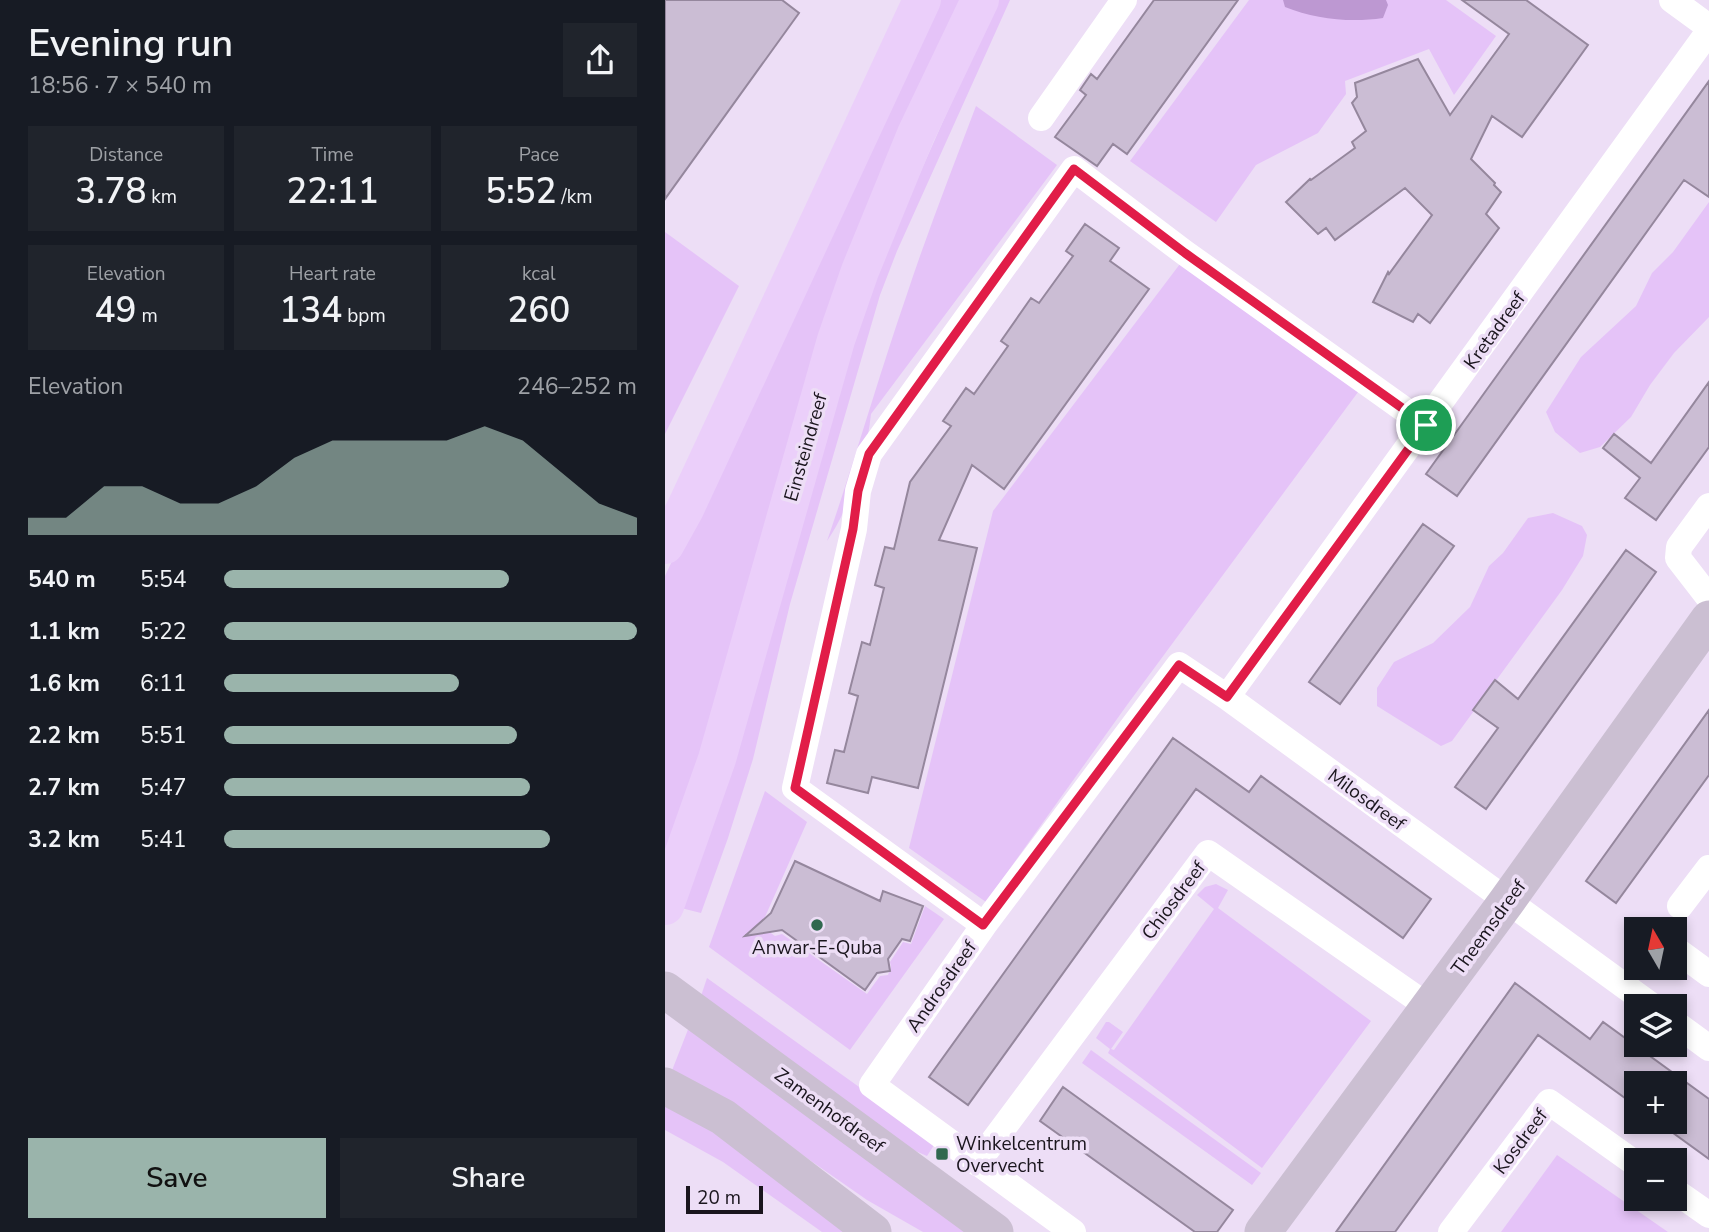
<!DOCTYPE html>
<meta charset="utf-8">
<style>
:root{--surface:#171b24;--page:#20242c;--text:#f1f3f6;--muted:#9ea1a6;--accent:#9ab4ab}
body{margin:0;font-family:"Nunito Sans",sans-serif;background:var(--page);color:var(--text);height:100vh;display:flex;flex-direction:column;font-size:26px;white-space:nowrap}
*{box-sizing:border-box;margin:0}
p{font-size:23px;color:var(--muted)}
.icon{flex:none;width:38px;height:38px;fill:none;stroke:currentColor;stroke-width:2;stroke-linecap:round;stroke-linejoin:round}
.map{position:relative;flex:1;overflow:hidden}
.panel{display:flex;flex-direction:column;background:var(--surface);width:665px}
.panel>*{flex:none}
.needle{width:46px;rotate:351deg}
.tools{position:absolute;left:959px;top:917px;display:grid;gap:14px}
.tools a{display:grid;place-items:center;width:63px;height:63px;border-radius:0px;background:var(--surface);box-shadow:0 4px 10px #0003;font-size:35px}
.scale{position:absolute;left:21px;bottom:18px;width:77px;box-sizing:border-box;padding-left:7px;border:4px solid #1a151d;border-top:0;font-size:19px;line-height:24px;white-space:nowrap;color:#1a151d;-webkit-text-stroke:5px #eddef6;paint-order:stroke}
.pin{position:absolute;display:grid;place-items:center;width:60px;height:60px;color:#fff;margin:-30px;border:4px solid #fff;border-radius:50%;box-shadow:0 2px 7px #0007}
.round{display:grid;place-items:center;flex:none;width:74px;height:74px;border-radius:0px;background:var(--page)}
.summary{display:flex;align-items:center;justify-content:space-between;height:119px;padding:0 28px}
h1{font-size:38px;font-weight:600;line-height:52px}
.metrics{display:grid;grid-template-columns:repeat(3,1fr);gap:10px;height:119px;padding:7px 28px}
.metrics div{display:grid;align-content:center;border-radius:0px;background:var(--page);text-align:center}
.metrics b{font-size:35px;font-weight:600}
.metrics small{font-size:19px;font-weight:400}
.metrics p{font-size:19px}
.chart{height:196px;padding:14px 28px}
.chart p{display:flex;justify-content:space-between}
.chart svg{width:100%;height:126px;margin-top:7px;fill:var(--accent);opacity:.7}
.primary-button{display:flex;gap:14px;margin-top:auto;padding:14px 28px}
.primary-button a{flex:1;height:80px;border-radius:0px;background:var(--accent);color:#111;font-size:28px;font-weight:600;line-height:80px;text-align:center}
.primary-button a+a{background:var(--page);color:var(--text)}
ul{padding:0 28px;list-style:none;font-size:23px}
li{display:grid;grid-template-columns:112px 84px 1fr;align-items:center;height:52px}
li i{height:18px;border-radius:9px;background:var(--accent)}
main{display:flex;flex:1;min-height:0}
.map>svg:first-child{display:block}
.green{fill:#e5c3f8}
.water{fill:#bd98d2}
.building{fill:#cbbdd4;stroke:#95879d;stroke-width:2}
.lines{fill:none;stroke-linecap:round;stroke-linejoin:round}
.street{stroke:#fff;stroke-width:26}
.secondary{stroke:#cbbfd2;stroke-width:37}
.primary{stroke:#ebcffa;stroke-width:38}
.route-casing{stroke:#fff;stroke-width:14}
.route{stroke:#e11d48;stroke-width:9}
.poi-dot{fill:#30684f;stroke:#eddef6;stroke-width:2.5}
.labels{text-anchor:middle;stroke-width:7;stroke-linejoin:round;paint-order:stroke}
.street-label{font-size:19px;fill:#1a151d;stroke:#eddef6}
.poi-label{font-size:19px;fill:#1a151d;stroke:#eddef6}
</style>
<main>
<section class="panel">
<div class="summary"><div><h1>Evening run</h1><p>18:56 · 7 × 540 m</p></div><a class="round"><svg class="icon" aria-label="share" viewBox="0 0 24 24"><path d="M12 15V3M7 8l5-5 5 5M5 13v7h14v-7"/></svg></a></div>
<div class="metrics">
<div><p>Distance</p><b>3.78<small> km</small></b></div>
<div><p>Time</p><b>22:11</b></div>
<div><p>Pace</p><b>5:52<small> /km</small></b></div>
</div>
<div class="metrics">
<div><p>Elevation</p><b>49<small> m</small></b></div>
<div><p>Heart rate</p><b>134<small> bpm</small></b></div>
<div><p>kcal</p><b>260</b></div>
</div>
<div class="chart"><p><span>Elevation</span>246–252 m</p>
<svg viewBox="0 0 160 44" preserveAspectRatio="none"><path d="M0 44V38L10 38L20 27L30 27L40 33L50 33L60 27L70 17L80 11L90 11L100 11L110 11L120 6L130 11L140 22L150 33L160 38V44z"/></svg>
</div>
<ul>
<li><b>540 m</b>5:54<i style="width:69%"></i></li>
<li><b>1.1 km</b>5:22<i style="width:100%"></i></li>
<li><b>1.6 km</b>6:11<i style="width:57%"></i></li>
<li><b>2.2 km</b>5:51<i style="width:71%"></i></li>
<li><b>2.7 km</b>5:47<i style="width:74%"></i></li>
<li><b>3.2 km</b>5:41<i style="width:79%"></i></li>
</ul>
<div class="primary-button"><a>Save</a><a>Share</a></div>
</section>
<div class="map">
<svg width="1044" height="1232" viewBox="0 0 1044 1232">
<rect width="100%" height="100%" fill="#eddef6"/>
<path class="green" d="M270 0H296L0 855V576Z
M332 0H345L232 251 215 295 125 604 88 759 63 838 36 913 12 907 203 290Z
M584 0H781L831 36 789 95 764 49 680 81 681 94 653 133 591 165 551 222 465 161Z
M311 106 392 165 206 414C202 454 185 508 162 541 190 460 213 378 241 297 262 233 287 170 311 106Z
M1044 202V317L1009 353 985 385 966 417 935 447 915 453 890 432 881 412 916 357 971 306 987 273 1008 252Z
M0 232 74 286 0 434Z
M521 256 696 388 462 705 321 902 244 848 328 511Z
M888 513 917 526 922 535 918 556 897 590 787 741 776 746 712 706V688L729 662 768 643 805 607 824 566 838 553 863 518Z
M100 791 142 822 96 926 110 936 117 934 202 994 215 976 223 975 226 967 225 962 238 942 246 944 260 906 279 919 185 1050 44 947Z
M551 884 563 890 553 908 706 1021 597 1168 443 1053 445 1049 431 1038 441 1022H444L458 1032 446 1049 449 1050 549 909 532 895 540 887Z
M42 978 271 1142 262 1156 239 1146 35 999Z
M24 1027 307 1232H258L202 1200 70 1108 6 1073Z
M426 1050 596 1173 587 1185 417 1063Z
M0 1104 65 1141 187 1232H157L58 1162 0 1130Z
M892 1155 1003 1232H836Z"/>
<path class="water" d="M618 0H721L723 5 718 18C685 23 650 19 620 7Z"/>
<path class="building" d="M0 0H117L134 13 0 199Z
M489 0H573L462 154 448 144 432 166 390 137 421 95 415 90 426 74 432 79Z
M797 0H861L923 45 857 137 827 116 806 159 830 183 829 185 836 192 821 214 834 228 765 323 753 314 748 322 708 302 723 272 724 274 767 215 740 188 670 240 661 228 653 234 621 202 645 179 646 180 690 148 687 142 701 131 687 103 692 97 690 83 753 59 785 115 844 34Z
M1044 81V197L1019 180 792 496 761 474Z
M420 224 454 248 445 261 484 289 339 489 307 465 274 540 312 548 253 788 207 777 203 793 162 783 170 750 179 752 193 696 184 693 197 642 205 645 219 588 210 585 220 547 229 549 245 482 286 426 278 421 301 388 309 394 343 346 336 341 366 298 374 303 408 256 401 251Z
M1044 382V447L991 520 960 498 975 478 938 448 949 434 986 463Z
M758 524 789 546 675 704 644 682Z
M961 550 991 572 821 809 790 787 833 728 808 710 830 680 853 699Z
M1044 710V775L951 903 921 881Z
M508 738 584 792 596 776 766 899 738 938 531 789 303 1105 264 1077Z
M130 861 215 901 218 891 258 906 245 941 237 939 223 959 225 971 212 973 200 990 117 930 80 936 106 913Z
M850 983 925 1039 938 1022 1044 1099V1159L993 1122H1010V1083H971V1106L873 1035 730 1232H671Z
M398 1087 568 1210 552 1232H530L375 1121Z"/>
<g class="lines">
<path class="street" d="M1007 0 1044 27
M376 118 459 0
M1044 506 1014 547 1013 558 1044 598
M562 697 1044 31
M1015 906 1044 868
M319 925 130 788 189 529 193 491 204 454 409 169 520 253 761 425
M1010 949 1044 974
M1010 1023 1044 1048
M312 1163 543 853 764 1007
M1010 1191 1044 1215
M408 1232 207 1085 319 925 514 665 562 697 987 1006
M786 1232 884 1102 971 1164"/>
<path class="secondary" d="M0 990 330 1232
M0 1086 58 1117 208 1232
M598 1232 842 901 1044 619"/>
<path class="primary" d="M0 545 20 509 257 0
M0 906 52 759 171 340 195 271 251 134 315 0"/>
</g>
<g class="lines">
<defs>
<path id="route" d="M409 169 520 253 761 425 562 697 514 665 318 925 130 788 188 529 193 491 204 454Z"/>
</defs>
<use href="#route" class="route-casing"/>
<use href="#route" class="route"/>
</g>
<g class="poi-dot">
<circle cx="152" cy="925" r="7"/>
<rect x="270" y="1147" width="14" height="14" rx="3.5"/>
</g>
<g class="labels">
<g class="street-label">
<text transform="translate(829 330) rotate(-54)" y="7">Kretadreef</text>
<text transform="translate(140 447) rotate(-74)" y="7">Einsteindreef</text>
<text transform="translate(702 799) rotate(36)" y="7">Milosdreef</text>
<text transform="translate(508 900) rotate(-53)" y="7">Chiosdreef</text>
<text transform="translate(823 927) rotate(-54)" y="7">Theemsdreef</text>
<text transform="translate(276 986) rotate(-55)" y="7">Androsdreef</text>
<text transform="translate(165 1110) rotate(36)" y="7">Zamenhofdreef</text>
<text transform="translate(855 1141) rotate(-53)" y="7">Kosdreef</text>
</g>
<g class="poi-label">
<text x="152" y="954">Anwar-E-Quba</text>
<text x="291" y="1150" text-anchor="start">Winkelcentrum<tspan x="291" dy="22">Overvecht</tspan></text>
</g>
</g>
</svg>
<div class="tools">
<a><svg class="needle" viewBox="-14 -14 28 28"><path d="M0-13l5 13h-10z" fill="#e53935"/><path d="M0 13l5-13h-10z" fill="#9ea1a6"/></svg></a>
<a><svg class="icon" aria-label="layers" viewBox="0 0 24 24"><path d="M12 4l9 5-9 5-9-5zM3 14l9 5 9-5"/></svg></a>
<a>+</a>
<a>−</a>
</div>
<div class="scale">20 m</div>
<div class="pin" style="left:761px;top:425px;background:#1e9e55"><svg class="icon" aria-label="arrive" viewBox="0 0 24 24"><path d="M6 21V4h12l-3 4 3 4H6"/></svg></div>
</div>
</main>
